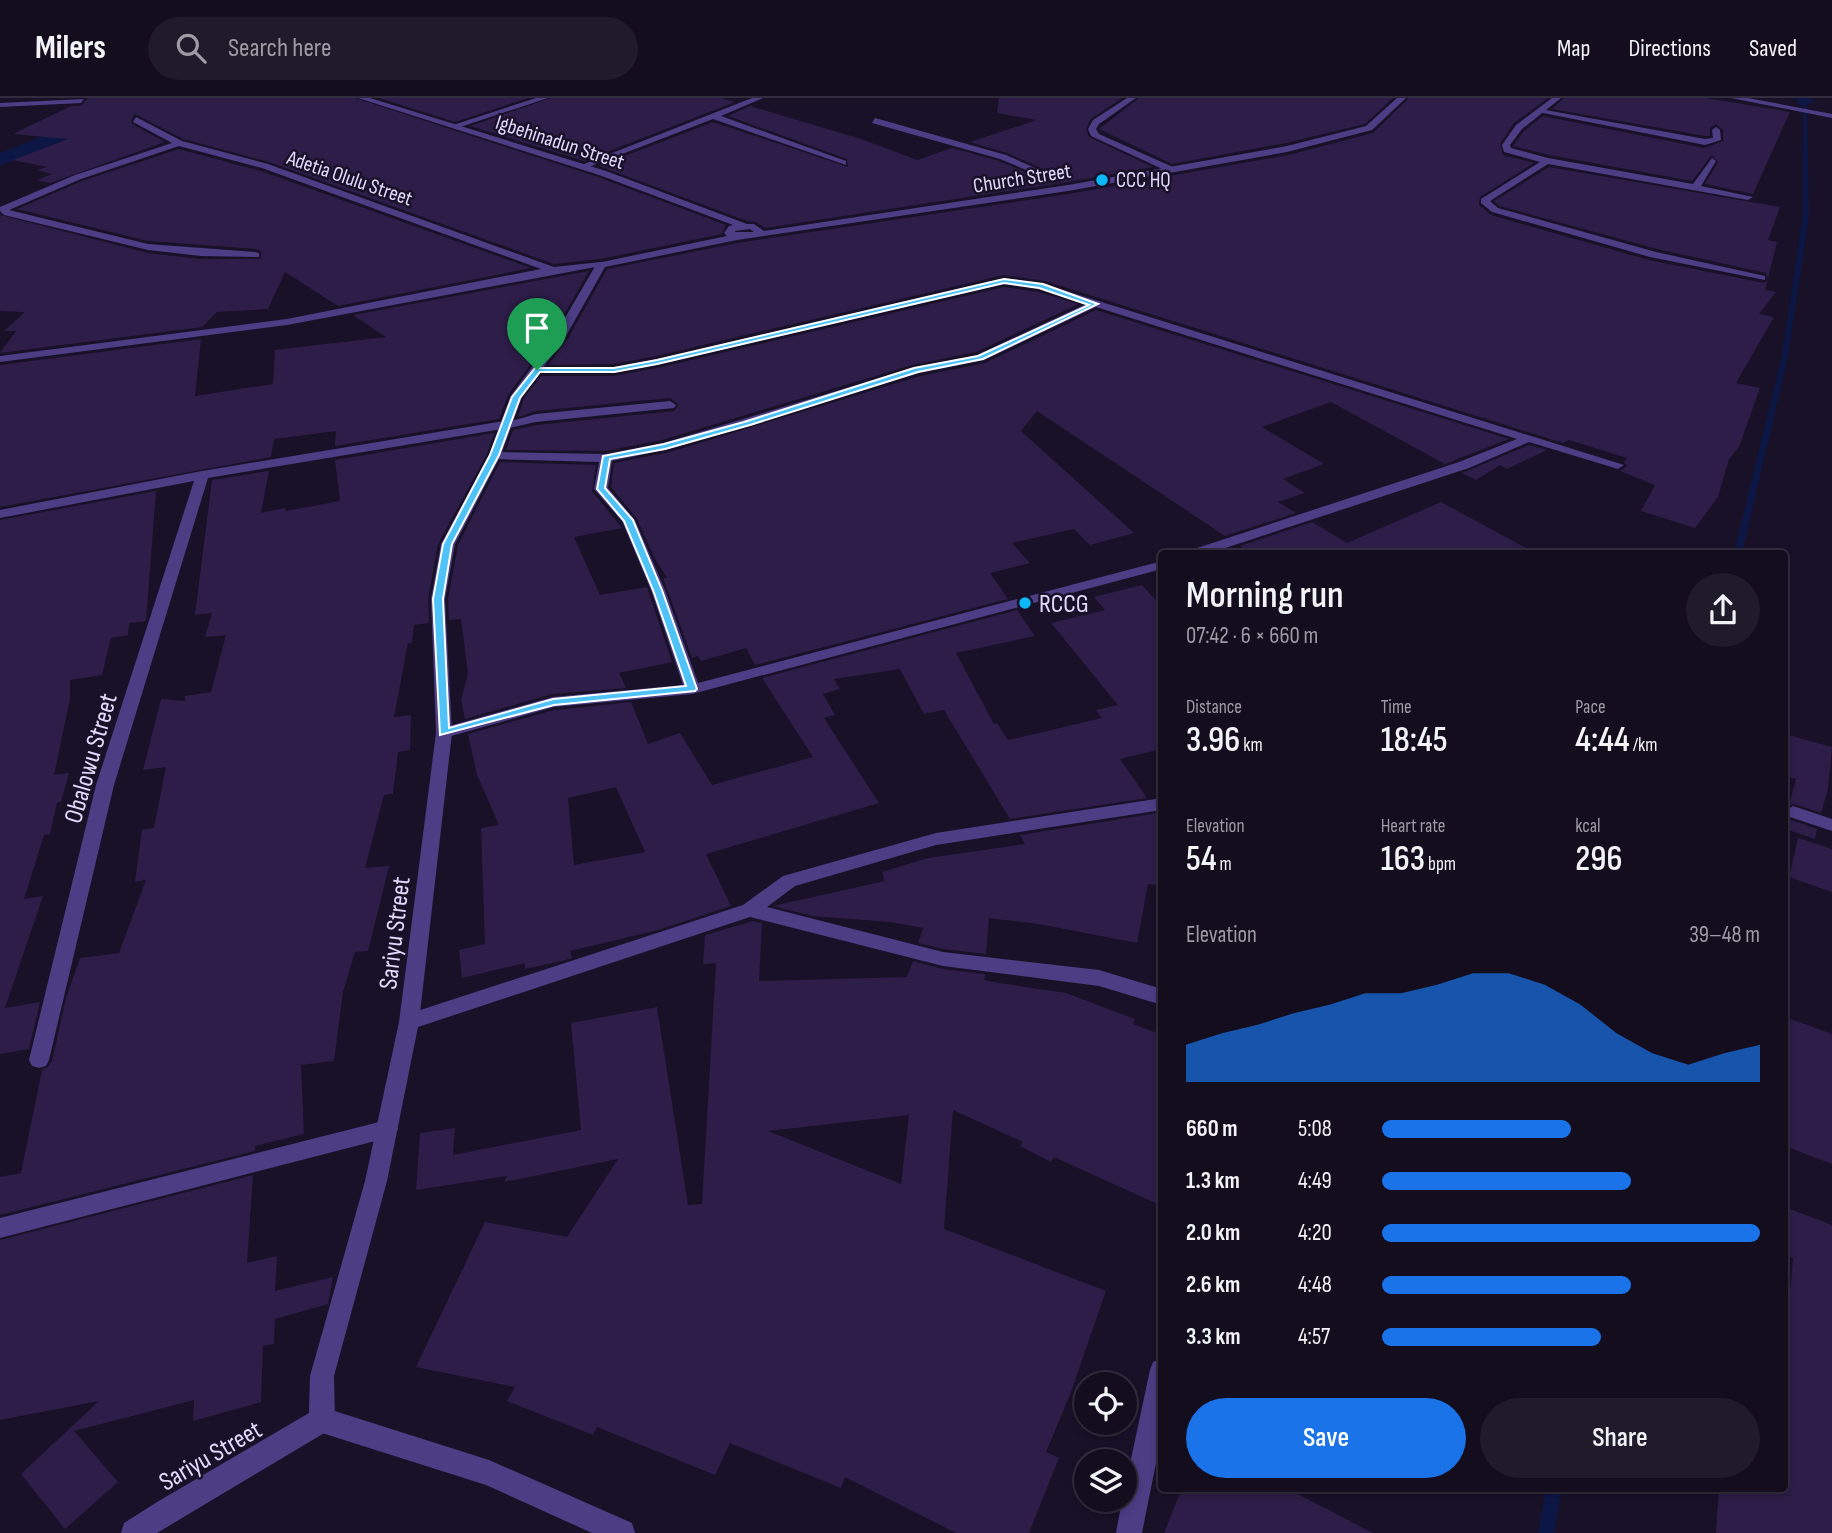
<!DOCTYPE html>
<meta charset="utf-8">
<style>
:root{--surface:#130d1e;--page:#201b2b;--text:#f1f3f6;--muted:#9d9ca4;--line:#322d3c;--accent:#1a73e8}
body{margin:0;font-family:"Sofia Sans Condensed",sans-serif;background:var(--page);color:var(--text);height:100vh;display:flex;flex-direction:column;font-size:26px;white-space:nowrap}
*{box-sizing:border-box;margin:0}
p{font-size:23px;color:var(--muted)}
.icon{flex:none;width:38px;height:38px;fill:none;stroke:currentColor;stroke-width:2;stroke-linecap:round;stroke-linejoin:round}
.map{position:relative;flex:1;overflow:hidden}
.panel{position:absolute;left:1158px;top:452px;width:630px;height:942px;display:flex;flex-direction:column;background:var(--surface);border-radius:7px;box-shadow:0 4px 10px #0003,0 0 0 2px var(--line)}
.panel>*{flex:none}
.tools{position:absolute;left:1074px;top:1274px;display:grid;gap:14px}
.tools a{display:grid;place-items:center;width:63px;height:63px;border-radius:50%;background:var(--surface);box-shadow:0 4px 10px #0003,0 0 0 2px var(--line);font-size:35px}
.pin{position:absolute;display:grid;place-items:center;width:60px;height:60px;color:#fff;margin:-72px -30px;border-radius:50% 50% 50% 0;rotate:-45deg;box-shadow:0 0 7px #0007}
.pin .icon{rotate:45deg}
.round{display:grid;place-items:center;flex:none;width:74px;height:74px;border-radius:37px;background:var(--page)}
.summary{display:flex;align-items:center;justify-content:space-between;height:119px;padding:0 28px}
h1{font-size:38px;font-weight:600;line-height:52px}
.stats{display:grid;grid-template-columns:repeat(3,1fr);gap:10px;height:119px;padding:7px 28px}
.stats div{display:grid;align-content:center}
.stats b{font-size:35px;font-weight:600}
.stats small{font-size:19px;font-weight:400}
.stats p{font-size:19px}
.chart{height:196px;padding:14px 28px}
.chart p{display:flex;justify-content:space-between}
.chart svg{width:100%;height:126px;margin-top:7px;fill:var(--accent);opacity:.7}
.button{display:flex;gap:14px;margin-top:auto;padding:14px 28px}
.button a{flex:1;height:80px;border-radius:42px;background:var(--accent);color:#fff;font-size:28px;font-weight:600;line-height:80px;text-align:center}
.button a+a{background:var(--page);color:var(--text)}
ul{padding:0 28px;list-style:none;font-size:23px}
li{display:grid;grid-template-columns:112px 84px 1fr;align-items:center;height:52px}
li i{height:18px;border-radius:9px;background:var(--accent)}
header{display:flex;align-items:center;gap:42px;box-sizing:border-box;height:98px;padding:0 35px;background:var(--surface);border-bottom:2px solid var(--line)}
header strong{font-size:33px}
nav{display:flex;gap:38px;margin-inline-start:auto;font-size:24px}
.search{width:490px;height:63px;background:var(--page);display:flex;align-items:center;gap:18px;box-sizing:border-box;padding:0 24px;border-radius:38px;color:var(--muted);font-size:26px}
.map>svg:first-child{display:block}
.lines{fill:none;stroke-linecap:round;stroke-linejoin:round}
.stream{fill:#0c1746;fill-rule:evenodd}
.canal{fill:#0c1746;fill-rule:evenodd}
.building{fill:#2d1d48;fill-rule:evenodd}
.service{fill:#4c3d85;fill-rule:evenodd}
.minor{fill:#4c3d85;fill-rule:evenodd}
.tertiary{fill:#4c3d85;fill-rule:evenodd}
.route{fill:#4fc3f7;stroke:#fff;stroke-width:2;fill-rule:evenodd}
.poi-dot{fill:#0bb9f8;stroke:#191128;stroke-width:2.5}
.labels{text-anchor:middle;stroke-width:5;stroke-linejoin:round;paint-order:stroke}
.far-street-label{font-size:21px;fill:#e3d9fe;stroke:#191128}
.far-poi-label{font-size:21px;fill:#e3d9fe;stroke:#191128;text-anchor:start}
.poi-label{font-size:26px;fill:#e3d9fe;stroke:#191128;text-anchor:start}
.street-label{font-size:26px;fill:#e3d9fe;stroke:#191128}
</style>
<header>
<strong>Milers</strong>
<div class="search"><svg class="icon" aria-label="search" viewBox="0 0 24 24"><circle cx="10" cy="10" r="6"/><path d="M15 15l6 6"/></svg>Search here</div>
<nav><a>Map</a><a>Directions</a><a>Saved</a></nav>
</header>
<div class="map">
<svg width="1832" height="1435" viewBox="0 0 1832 1435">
<rect width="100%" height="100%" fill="#191128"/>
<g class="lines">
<path class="stream" d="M1805 2 1807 3 1809 117 1788 258 1742 455H1734L1782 258 1803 117V3Z
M1546 1390H1562L1554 1435H1538Z"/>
<path class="canal" d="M139 0H162L160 4 0 68V55Z
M1795 0H1811L1814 3 1805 8 1799 7Z"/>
</g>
<path class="building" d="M88 0H355L598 79 726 127 722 136 601 161 554 166 269 64 183 41 135 16 131 23 132 26 165 44 50 85 37 82 52 76 37 72 47 69 13 62 68 41 13 36 71 8H81Z
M379 0H528L455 24Z
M551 0H721L735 4 584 63 470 28Z
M999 0H1122L1091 21 1086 30 1089 39 1153 69 1068 84 765 130 756 124 747 123 599 68 713 24 848 69 847 61 728 18 750 8 861 41 917 62 952 50 999 63 1051 85 1061 84V79L1007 55 970 44 1037 22 997 15Z
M1139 0H1393L1365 26 1286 45 1172 66 1099 31Z
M1409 0H1548L1514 25 1500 46 1503 57 1534 65 1480 99 1479 107 1491 117 1649 162 1764 185 1768 182 1766 175 1657 151 1499 108 1494 103 1549 69 1780 109 1768 142 1777 144 1765 192 1776 194 1759 216 1774 219 1736 285 1760 290 1739 349 1729 361 1718 399 1695 430 1641 413 1655 387 1620 373 1627 368 1624 364 1627 360 1569 342 1563 345 1045 183 1004 177 656 258 614 266 548 267 568 240 607 171 737 145 1068 96 1288 57 1373 35Z
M1564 0H1706L1790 14 1753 96 1705 86 1718 64 1712 57 1692 83 1549 57 1513 48 1524 33 1543 18 1704 50 1723 43V32L1716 26 1710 30V38H1705L1552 11Z
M179 51 261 73 531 170 338 208 285 174 268 211 217 214 202 229 0 255 16 233H4L25 214 0 213V117L148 155 201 161H261V153L256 151 148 143 17 111 82 83Z
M589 173 553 236 508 297 499 321 335 348 336 333 274 341 271 359 0 409V267L201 241 195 298 273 286 275 252 386 239 353 217Z
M1004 189 1038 194 1079 206 976 254 912 267 662 342 606 353 506 352 513 332 536 327 674 313 678 308 677 305 670 300 536 313 518 319 524 300 541 278H614L657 270Z
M1096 212 1509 341 1445 366 1331 304 1262 329 1324 366 1283 381 1305 395 1278 404 1296 415 1225 438 1037 313 1021 333 1134 435 1090 447 1074 431 1012 445 1030 465 990 475 1008 501 755 567 746 550 701 563 698 558 692 560 663 480H667L655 461 637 421 611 389 614 365 670 354 920 278 985 265Z
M494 335 487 356 438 446 428 501 429 525 414 527 412 545H408L394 619 411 617 410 652 398 654 393 696 384 697 365 770 389 768 368 853 355 854 343 894 334 963 301 967 304 1036 255 1048V1053L0 1117V1079L21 1075 42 972 48 969 52 963 66 900 80 860 119 855 146 782 135 784 142 732 154 730 166 669 143 672 161 601 185 603V598L211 594 226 537 205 539 212 515 195 517 212 382 269 373 261 415 285 410 286 413 340 403 335 362Z
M1529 347 1547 352 1507 371 1500 367 1476 382 1462 375Z
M500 364 596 367 592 393 622 430 574 439 600 497 647 489 672 564 619 575 626 590 552 596 465 621 461 602 468 575 461 521 449 522 448 501 458 447Z
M156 393 146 523 129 525 128 537 111 540 102 577 70 582V601L54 677 69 675 61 704 57 705 50 736 44 737 24 801 43 798 5 910 40 904 29 951 0 956V422Z
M1441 404 1535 455H1250L1240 448 1312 424 1347 445Z
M1142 487 1162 509V651L1120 661 1147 700 1010 721 944 612 924 616 900 571 834 581 840 591 823 596 835 617 824 620 879 705 706 756 731 808 658 832 570 853 572 860 562 863 525 871V865L462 880 459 852 485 846 481 730 499 727 477 677 468 636 554 612 631 604 648 646 680 635 712 687 813 659 762 580 1017 512 1035 538 956 555 994 626 997 625 1008 642 1102 620 1096 612 1118 607 1051 525 1105 512 1094 499ZM616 689 645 754 574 767 568 700Z
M1785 636 1832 649 1828 691 1821 715 1794 706 1789 707 1796 681 1785 678Z
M1158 715 1162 721V787L1148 786 1137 845 1039 826 989 820 986 856 943 851 918 845 923 830 890 824 812 818 773 808 885 783 882 774 928 760 1025 746 1020 737Z
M1786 720 1817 731 1815 741 1785 731Z
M1798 740 1832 751V794L1789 779Z
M753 823 762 825 759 883 907 879 913 863 943 871 985 876 984 882 993 884 1066 895 1135 921 1133 926 1162 937V1108L1054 1059 1051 1064 1020 1048 1023 1044 953 1012 944 1131 1106 1193 1070 1297 1046 1354 1059 1360 1029 1435H956L845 1379 841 1390 730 1345 715 1377 597 1329 593 1337 507 1303 515 1289 416 1269 485 1124 567 1139 618 1061 504 1084 507 1078 416 1092 420 1035 455 1030 453 1057 581 1032 571 925 657 909 688 1107 702 1106 716 865 703 866 705 837ZM909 1017 901 1086 768 1033Z
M1785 919 1832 936V1066L1785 1048Z
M253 1077 247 1165 277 1158 275 1193 333 1179 328 1206 275 1221 274 1246 263 1248 261 1304 193 1323 194 1302 74 1333 118 1384 65 1431 21 1376 99 1303 0 1322V1142Z
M1785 1109 1832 1127V1435H1716L1719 1390H1785V1250L1793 1160 1785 1157Z
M1182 1390H1286L1373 1435H1164Z"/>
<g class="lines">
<path class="service" d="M84 1 81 5 0 9V5Z
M1540 11 1705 41 1713 40 1712 32 1716 29 1720 32 1721 42 1705 47 1543 15Z
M875 20 1006 57 1060 81 1052 83 1000 61 872 25Z
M670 303 676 307 674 310 536 324 504 331 498 327 536 316Z
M387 1022 395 1025 398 1031 395 1037 387 1040 0 1140V1120Z"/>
<path class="minor" d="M536 0H548L457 30 450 28Z
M752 0H763L721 18 846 63V67L713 21 586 70 579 68Z
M1127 0H1136L1099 26 1096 31 1099 36 1175 70V74H1169L1091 38 1088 31 1093 22Z
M1552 0H1561L1522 31 1510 47 1511 50 1548 60 1693 86 1712 60 1716 63 1701 88 1753 99 1748 102 1548 66 1490 103 1498 110 1656 154 1765 178V182L1650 159 1492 114 1481 105V101L1540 64 1504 54 1502 47 1516 27Z
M136 19 182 43 268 66 554 169 601 164 606 167 287 227 0 264V258L287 221 541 171 262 70 179 48 81 81 9 112 148 146 255 154 259 155V159L201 158 148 152 4 117 0 113V109L75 77 172 45 133 24Z
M1004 180 1044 186 1624 367 1618 371 1529 344 1469 370 1210 455H1189L1191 452 1459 364 1517 341 1096 209 984 262 919 275 669 351 612 363 608 390 635 422 665 492 698 585 1162 463V471L692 596 554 609 444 640 438 639 436 635 438 631 553 599 683 587 651 492 622 423 594 391 599 364 495 361 490 360V354L606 356 663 345 913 270 977 257 1086 206 1039 191 1004 186 657 267 614 275H537L533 274V270L614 269 657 261Z
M504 323 508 324V330L208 380 114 687 49 962 46 968 39 970 32 968 29 962 96 687 194 383 0 420V412L202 373Z
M1162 700V712L936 747 795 788 767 809 943 854 1099 872 1162 891V907L1099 888 943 868 750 819 409 932 402 930 399 924 402 918 743 807 783 778 936 735Z
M1793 708 1832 721V733L1787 718 1785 713Z
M1162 1260V1335L1142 1435H1116L1122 1402H1125V1389L1150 1272 1153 1264Z
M322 1309 489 1362 632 1425 635 1435H592L486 1387 322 1335 313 1331 309 1322 313 1313Z"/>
<path class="tertiary" d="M358 0H370L606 73 747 126H754L764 133 1068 87 1287 48 1366 28 1397 0H1406L1372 32 1287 54 1068 93 737 142 605 169 566 238 522 299 501 357 455 446 445 501 452 635 419 924 387 1083 334 1278 335 1322 331 1331 157 1435H121L124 1425 157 1404 309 1315 310 1278 365 1083 399 924 436 635 431 501 441 446 489 357 510 299 555 237 597 165 727 138 724 135 729 128 733 127 599 77ZM750 131 754 134H735V133Z
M1731 0H1748L1832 16V20Z"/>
</g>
<path class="route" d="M1004 181 1043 186 1098 206 983 261 918 274 750 327 665 351 610 361 605 390 633 422 662 492 697 591 695 593 554 607 440 637 433 501 443 446 490 357 512 299 535 270H614L657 262ZM1004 185 1039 190 1089 207 978 258 914 270 744 324 664 346 603 358 597 391 624 423 653 492 686 588 553 601 449 630 443 501 452 446 499 357 520 300 540 274H614L657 266Z"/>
<g class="poi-dot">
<circle cx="1102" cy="82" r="7"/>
<circle cx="1025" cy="505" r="7"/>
</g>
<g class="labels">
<g class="far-street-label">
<text transform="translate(560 44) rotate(18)" y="7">Igbehinadun Street</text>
<text transform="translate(350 80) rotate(19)" y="7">Adetia Olulu Street</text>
<text transform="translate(1022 80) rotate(-9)" y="7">Church Street</text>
</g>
<g class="far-poi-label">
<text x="1116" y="89">CCC HQ</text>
</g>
<g class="poi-label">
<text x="1039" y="514">RCCG</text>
</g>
<g class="street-label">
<text transform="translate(90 660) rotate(-74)" y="9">Obalowu Street</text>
<text transform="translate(394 835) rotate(-83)" y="9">Sariyu Street</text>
<text transform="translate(210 1357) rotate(-30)" y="9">Sariyu Street</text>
</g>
</g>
</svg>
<div class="tools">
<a><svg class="icon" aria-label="locate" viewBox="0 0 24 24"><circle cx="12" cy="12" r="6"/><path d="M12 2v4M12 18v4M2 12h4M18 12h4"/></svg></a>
<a><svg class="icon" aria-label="layers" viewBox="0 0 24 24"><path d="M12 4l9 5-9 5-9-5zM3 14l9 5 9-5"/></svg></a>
</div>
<div class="pin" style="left:537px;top:272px;background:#1e9e55"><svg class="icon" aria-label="arrive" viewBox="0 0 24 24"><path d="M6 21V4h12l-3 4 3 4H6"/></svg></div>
<section class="panel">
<div class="summary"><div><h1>Morning run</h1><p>07:42 · 6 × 660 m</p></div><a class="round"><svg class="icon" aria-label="share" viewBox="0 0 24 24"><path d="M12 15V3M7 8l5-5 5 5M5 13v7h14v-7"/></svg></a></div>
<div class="stats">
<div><p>Distance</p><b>3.96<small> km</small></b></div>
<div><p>Time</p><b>18:45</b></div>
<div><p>Pace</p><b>4:44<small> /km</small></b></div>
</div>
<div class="stats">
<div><p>Elevation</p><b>54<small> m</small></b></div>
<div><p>Heart rate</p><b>163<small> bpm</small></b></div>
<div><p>kcal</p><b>296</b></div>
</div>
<div class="chart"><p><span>Elevation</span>39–48 m</p>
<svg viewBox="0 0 160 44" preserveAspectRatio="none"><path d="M0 44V31L10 27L20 24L30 20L40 17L50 13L60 13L70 10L80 6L90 6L100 10L110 17L120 27L130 34L140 38L150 34L160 31V44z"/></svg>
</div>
<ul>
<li><b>660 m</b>5:08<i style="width:50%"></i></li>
<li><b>1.3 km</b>4:49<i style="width:66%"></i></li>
<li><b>2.0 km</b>4:20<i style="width:100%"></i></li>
<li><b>2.6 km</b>4:48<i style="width:66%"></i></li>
<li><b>3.3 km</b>4:57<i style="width:58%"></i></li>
</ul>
<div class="button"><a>Save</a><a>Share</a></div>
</section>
</div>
